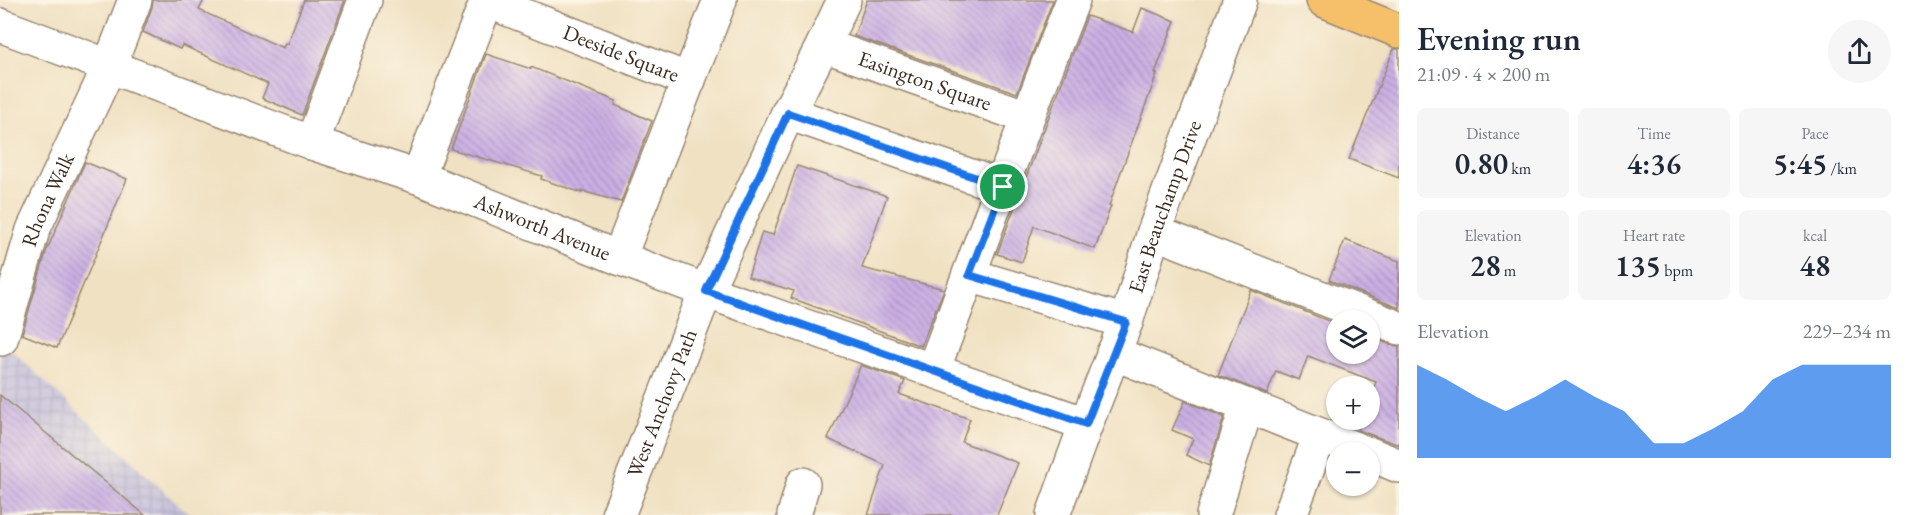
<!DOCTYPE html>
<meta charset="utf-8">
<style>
:root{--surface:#fff;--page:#f6f6f7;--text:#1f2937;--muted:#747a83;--accent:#1a73e8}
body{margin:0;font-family:"EB Garamond",serif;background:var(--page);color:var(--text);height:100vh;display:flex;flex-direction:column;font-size:22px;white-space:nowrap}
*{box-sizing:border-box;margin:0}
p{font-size:20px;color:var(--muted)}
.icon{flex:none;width:33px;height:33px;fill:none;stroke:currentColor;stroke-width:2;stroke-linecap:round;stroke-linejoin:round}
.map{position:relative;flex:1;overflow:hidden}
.details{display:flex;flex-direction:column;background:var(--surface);width:510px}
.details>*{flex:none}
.controls{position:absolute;left:1326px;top:310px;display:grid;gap:12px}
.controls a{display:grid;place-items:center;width:54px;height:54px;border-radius:50%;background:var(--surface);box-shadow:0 2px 4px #0004;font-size:30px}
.pin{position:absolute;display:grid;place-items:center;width:51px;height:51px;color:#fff;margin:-26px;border:3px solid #fff;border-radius:50%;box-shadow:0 2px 6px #0007}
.round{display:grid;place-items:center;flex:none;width:63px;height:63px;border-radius:32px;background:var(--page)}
.summary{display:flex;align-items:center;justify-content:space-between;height:102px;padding:0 18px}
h1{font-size:33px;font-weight:600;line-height:45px}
.stats{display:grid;grid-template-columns:repeat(3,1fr);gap:9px;height:102px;padding:6px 18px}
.stats div{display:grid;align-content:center;border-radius:9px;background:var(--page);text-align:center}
.stats b{font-size:30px;font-weight:600}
.stats small{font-size:16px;font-weight:400}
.stats p{font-size:16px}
.chart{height:168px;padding:12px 18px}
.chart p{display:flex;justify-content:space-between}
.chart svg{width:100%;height:108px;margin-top:6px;fill:var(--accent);opacity:.7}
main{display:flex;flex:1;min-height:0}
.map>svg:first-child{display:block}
.industrial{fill:url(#industrial-grid)}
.building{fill:url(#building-back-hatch)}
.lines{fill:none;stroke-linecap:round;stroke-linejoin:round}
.minor-casing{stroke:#968670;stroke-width:36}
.major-casing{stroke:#968670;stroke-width:36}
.minor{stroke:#fff;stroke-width:33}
.major{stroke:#f6c06b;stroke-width:33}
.route-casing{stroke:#fff;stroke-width:12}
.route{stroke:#1a73e8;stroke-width:8}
.labels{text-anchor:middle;stroke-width:4.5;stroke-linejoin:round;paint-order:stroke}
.street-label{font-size:21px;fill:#3b2a1e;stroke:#fcf5e5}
</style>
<main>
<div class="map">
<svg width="1399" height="515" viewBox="0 0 1399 515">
<defs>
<pattern id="industrial-grid" width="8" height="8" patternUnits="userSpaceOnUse" patternTransform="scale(1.5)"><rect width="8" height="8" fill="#c5c0db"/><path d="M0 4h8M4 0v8" fill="none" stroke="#aaa5bc"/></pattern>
<pattern id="building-back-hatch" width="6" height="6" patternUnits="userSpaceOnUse" patternTransform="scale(1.5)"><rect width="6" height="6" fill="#cbb0e5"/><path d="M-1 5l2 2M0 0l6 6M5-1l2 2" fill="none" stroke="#a68fb9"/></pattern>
</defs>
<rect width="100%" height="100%" fill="#fcf5e5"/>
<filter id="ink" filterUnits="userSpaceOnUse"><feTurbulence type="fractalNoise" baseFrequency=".0167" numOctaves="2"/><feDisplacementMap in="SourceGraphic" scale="12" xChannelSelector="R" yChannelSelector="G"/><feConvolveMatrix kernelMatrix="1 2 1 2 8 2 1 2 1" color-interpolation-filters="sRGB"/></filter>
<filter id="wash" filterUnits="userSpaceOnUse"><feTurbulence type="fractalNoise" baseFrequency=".008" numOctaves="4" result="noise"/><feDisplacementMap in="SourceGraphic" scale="24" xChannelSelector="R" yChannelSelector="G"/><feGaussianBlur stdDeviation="1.35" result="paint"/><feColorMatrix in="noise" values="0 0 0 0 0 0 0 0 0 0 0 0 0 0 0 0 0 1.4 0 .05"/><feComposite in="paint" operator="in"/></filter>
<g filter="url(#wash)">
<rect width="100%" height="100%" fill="#f0e1c2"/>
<path class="industrial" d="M0 338 29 367 190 515H0Z"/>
<g id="blocks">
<path class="building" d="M153 0H204L199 10 283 48 285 43 287 44 304 0H345L302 115 262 98 268 84 182 45 180 49 143 32 152 7Z
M867 0H1053L1017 93 854 36Z
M1142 8 1175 21 1155 73 1157 74 1119 177 1109 206H1111L1095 249 1034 226 1022 262 997 254 1087 16 1133 32Z
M1394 49H1399V178L1349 159Z
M486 54 531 69V67L616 101 615 105 652 121 621 202 582 191V193L541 179 542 176 451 149Z
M85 162 127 179 57 348 22 334 46 252Z
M797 166 887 196 862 268 944 289 921 346 791 298 794 291 748 277 762 232 773 235Z
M1345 240 1399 261V308L1329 280Z
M1251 290 1336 324V354H1370V337L1392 345 1399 346V445L1358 430 1361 420H1370V399L1376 382 1308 356 1299 380 1276 371 1267 394 1218 375Z
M861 365 905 381 899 394 970 419 962 442 1018 463 997 515H868L885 465 828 439Z
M0 395 145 515H0Z
M1185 401 1224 417 1209 466 1186 455 1193 439 1172 430Z"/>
</g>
</g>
<g filter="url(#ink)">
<use href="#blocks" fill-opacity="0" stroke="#968670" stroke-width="1.5"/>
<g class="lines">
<defs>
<g id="minor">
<path id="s1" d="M487 1 689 80"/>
<path id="s2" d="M0 25 312 143 418 177 619 258 722 297 1086 424"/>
<path id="s3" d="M823 45 1027 117"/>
<path d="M788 113 1003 187"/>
<path d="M312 143 365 0"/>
<path d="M418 177 487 0"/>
<path d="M1154 232 1399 328"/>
<path d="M619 258 720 0"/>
<path d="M969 275 1126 322"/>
<path id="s4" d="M1 339 33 230 109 67 135 0"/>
<path d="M1113 353 1366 453"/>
<path d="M933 370C980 247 1024 123 1073 0"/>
<path d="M1370 454 1399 466"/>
<path id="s5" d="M618 515 706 291 788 113 823 45 844 0"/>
<path d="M794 515 803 484"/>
<path id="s6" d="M1053 515 1086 424 1126 322 1154 232 1240 0"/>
<path d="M1213 515 1247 406"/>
<path d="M1290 515 1320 435"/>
</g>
<path id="major" d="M1323 0 1399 31"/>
</defs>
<use href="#minor" class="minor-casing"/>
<use href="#major" class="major-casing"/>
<use href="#minor" class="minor"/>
<use href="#major" class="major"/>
</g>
</g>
<g class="lines" filter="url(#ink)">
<defs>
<path id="route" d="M788 113 1003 187 969 275 1126 322 1086 424 706 291Z"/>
</defs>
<use href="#route" class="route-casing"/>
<use href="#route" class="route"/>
</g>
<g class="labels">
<g class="street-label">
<text dy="7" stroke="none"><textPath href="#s1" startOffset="144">Deeside Square</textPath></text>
<text dy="7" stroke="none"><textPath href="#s3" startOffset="108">Easington Square</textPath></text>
<text dy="7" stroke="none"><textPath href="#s4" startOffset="147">Rhona Walk</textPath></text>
<text dy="7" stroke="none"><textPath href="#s6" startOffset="328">East Beauchamp Drive</textPath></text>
<text dy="7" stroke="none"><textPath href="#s2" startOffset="579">Ashworth Avenue</textPath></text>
<text dy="7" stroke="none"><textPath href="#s5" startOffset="120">West Anchovy Path</textPath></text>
</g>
</g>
</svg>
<div class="controls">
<a><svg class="icon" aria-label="layers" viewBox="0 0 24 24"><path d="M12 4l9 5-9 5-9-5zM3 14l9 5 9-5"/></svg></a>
<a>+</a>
<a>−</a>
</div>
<div class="pin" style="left:1003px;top:187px;background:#1e9e55"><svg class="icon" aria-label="arrive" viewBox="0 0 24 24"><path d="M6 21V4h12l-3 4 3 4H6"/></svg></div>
</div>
<section class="details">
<div class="summary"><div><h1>Evening run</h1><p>21:09 · 4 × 200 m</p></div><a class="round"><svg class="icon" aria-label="share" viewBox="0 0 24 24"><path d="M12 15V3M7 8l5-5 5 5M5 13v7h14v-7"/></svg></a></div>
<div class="stats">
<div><p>Distance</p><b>0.80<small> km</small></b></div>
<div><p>Time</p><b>4:36</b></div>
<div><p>Pace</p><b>5:45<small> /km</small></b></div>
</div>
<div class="stats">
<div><p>Elevation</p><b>28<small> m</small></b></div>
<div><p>Heart rate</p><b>135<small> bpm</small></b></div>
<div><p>kcal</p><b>48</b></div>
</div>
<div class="chart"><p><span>Elevation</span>229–234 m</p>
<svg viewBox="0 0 160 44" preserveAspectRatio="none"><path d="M0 44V6L10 12L20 19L30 25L40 19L50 12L60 19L70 25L80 38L90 38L100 32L110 25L120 12L130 6L140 6L150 6L160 6V44z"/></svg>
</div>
</section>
</main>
